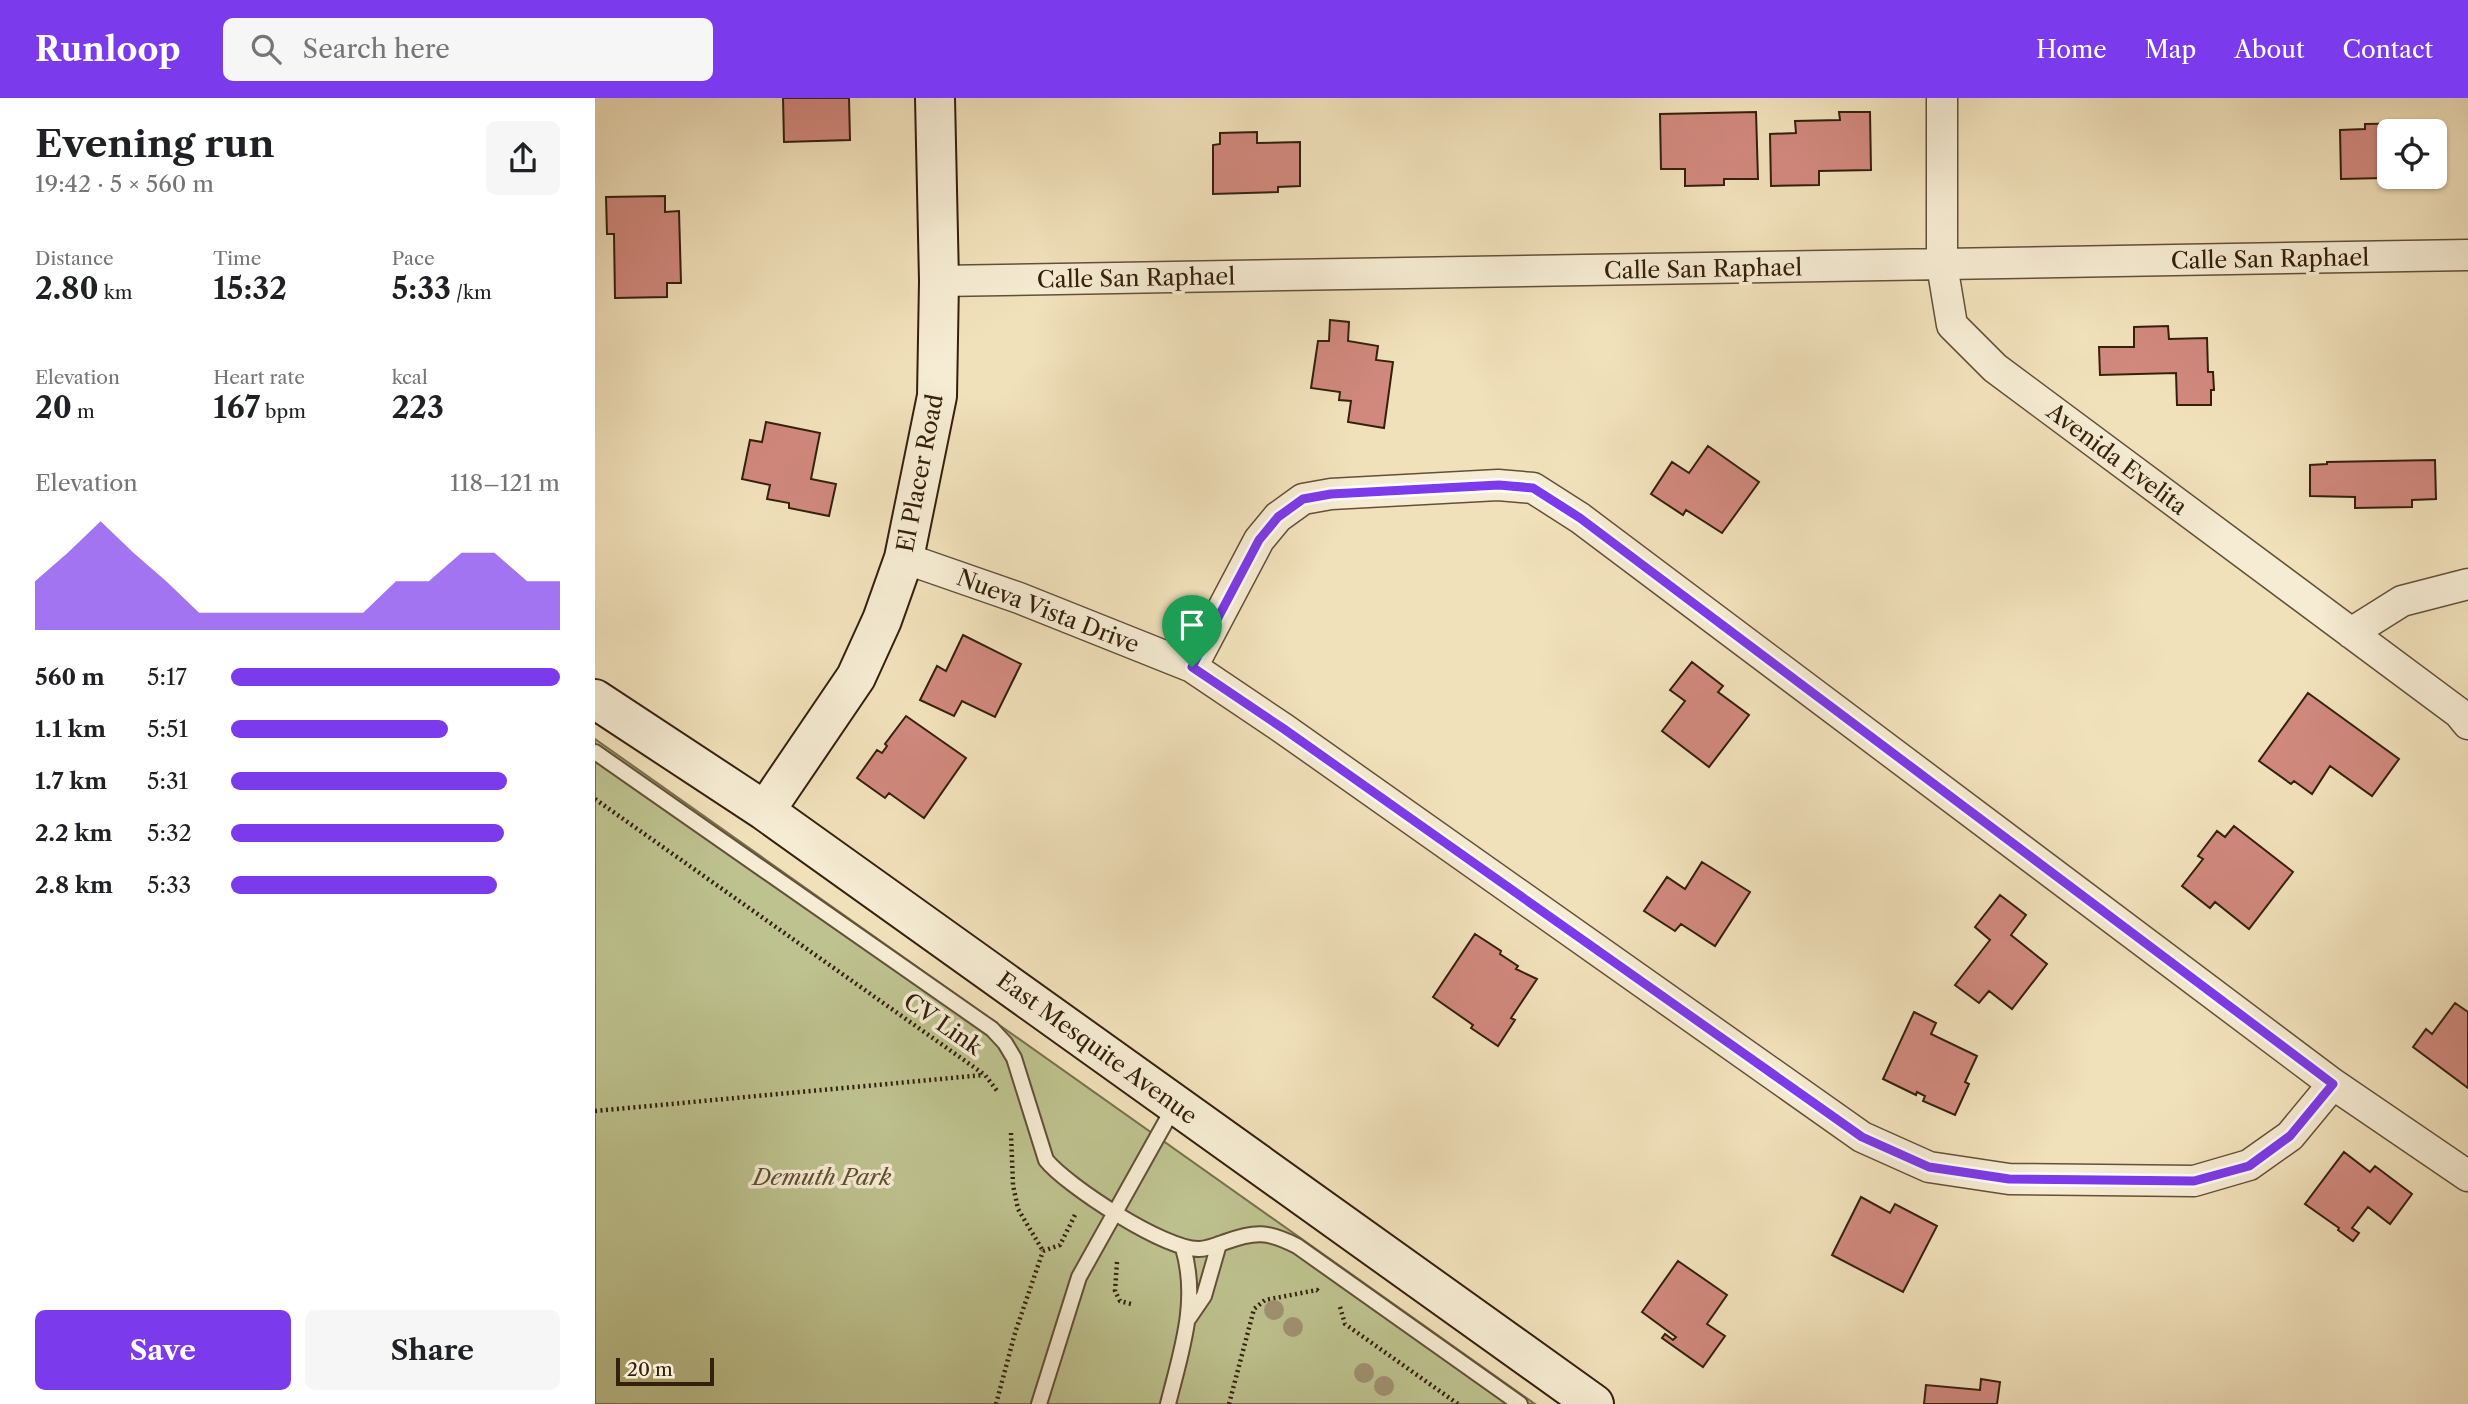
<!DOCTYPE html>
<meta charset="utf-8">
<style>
:root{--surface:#fff;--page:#f6f6f6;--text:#202124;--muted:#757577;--accent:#7c3aed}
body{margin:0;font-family:"Libre Caslon Text",serif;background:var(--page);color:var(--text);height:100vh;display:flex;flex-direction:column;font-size:26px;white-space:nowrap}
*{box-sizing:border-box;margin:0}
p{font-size:23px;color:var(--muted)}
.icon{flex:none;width:38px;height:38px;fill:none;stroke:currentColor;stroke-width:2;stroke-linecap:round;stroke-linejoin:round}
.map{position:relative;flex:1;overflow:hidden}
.sheet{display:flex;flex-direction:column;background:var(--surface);width:595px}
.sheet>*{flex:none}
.buttons{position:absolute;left:1782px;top:21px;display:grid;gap:14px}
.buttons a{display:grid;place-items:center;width:70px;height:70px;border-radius:10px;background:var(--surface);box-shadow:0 2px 5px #0004;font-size:35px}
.scale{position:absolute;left:21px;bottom:18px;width:98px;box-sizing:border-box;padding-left:7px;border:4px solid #35200d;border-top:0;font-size:19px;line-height:24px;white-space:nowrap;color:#35200d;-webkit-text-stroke:5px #f6ecd3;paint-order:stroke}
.pin{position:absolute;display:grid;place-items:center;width:60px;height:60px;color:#fff;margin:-72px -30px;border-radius:50% 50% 50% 0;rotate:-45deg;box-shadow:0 0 7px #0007}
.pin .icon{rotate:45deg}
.round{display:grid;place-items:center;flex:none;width:74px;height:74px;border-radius:10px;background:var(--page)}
.summary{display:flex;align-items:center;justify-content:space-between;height:119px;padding:0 35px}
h1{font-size:38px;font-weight:800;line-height:52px}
.metrics{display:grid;grid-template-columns:repeat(3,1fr);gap:10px;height:119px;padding:7px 35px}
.metrics div{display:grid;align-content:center}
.metrics b{font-size:30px;font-weight:800}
.metrics small{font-size:19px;font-weight:400}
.metrics p{font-size:19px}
.chart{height:196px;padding:14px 35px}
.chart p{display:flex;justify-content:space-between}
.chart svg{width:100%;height:126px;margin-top:7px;fill:var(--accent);opacity:.7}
.primary-button{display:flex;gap:14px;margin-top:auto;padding:14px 35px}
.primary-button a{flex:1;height:80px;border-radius:10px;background:var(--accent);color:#fff;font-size:28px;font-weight:800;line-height:80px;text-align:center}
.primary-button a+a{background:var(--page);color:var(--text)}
ul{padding:0 35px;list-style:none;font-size:23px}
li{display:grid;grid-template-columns:112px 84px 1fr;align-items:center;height:52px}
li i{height:18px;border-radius:9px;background:var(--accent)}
header{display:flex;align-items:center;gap:42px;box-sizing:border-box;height:98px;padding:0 35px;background:var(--accent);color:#fff}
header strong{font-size:33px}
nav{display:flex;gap:38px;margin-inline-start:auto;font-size:24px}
.search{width:490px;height:63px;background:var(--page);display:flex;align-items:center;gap:18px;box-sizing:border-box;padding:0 24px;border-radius:10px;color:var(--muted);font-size:26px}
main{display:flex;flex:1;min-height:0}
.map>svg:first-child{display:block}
.green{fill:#bdc28e;stroke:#79714e;stroke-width:2}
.building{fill:#d1897e;stroke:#35200d;stroke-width:2}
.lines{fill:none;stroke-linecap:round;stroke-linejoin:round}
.lane-casing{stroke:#645038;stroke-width:18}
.street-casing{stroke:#645038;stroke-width:33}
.secondary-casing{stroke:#35200d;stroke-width:42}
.path{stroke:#35200d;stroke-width:4.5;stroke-dasharray:2 3.5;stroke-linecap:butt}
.lane{stroke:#f6ecd3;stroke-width:14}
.street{stroke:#f6ecd3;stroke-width:30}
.secondary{stroke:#f6ecd3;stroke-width:38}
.tree{fill:#a09271}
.route-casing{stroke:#fff;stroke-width:14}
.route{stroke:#7c3aed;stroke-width:9}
.labels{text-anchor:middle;stroke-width:7;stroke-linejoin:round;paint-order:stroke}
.street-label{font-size:23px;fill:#35200d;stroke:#f6ecd3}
.park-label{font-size:23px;font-style:italic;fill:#5e5134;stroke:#f6ecd3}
</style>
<header>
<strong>Runloop</strong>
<div class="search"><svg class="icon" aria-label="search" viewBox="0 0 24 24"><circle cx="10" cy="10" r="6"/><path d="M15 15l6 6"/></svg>Search here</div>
<nav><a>Home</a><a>Map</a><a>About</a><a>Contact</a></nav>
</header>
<main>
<section class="sheet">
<div class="summary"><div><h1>Evening run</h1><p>19:42 · 5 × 560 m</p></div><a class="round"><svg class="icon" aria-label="share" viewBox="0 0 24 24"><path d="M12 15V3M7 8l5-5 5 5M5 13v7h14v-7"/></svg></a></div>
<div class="metrics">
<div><p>Distance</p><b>2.80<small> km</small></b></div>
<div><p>Time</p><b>15:32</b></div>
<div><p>Pace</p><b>5:33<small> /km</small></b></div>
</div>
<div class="metrics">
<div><p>Elevation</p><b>20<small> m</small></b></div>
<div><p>Heart rate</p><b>167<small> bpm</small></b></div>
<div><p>kcal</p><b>223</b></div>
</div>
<div class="chart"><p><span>Elevation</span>118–121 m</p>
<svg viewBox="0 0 160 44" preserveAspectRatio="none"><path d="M0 44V27L10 17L20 6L30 17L40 27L50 38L60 38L70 38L80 38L90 38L100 38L110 27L120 27L130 17L140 17L150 27L160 27V44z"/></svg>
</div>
<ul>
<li><b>560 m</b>5:17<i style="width:100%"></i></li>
<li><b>1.1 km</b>5:51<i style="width:66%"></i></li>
<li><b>1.7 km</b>5:31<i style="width:84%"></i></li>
<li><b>2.2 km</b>5:32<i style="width:83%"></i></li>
<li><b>2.8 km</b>5:33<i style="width:81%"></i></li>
</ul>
<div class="primary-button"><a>Save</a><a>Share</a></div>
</section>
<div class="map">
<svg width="1873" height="1306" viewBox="0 0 1873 1306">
<rect width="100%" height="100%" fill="#f1e1bb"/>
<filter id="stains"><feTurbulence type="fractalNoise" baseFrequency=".00286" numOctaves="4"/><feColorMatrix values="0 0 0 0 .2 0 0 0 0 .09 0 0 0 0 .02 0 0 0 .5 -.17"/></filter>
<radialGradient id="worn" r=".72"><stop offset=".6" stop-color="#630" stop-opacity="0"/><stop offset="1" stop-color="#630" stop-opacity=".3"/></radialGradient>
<path class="green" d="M0 641 940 1306H0Z"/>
<path class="building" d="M188 0H254L255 42 189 44Z
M1161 14 1163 81H1129V87L1090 88V71H1066L1065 16Z
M1244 14H1275L1276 72 1224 73V87L1176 88 1175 36 1201 35 1200 23 1245 22Z
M1832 25V33H1794V79H1833L1746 81 1745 32 1770 31V26Z
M662 34V45L705 44V88L683 89V94L618 96V47L625 46V35Z
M70 98V114L84 113 86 185H72V199L20 200 19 136H12L11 99Z
M735 222 754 224 753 243 783 248 781 262 798 264 789 330 753 324 756 303 744 302 745 294 716 290 723 243H734Z
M1573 228 1574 241 1612 240 1613 274H1618L1619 292H1616V307H1582L1581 275 1505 277 1504 249H1539V229Z
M171 324 225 335 216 381 241 386 234 418 194 410V405L172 401 175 387 147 381 155 342 167 344Z
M1113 348 1164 384 1127 435 1091 412 1088 417 1056 396 1077 364 1094 375Z
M1840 362 1841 401 1817 402V409L1760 410V399L1715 398V367L1732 366V364Z
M368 537 426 566 400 619 367 603 359 618 325 602 342 568 351 573Z
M1097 564 1128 588 1123 594 1154 617 1114 669 1067 633 1090 603 1075 592Z
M1713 595 1804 661 1777 698 1735 668 1717 696 1699 683 1696 686 1664 663Z
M311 618 371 660 329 720 294 695 290 700 262 680 282 652 287 655 292 648 290 646Z
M1639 728 1698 774 1654 831 1620 804 1615 810 1587 788 1608 761 1603 758 1622 733 1630 739Z
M1107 764 1155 794 1120 848 1086 826 1080 833 1049 813 1072 779 1090 791Z
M1405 797 1431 817 1416 837 1452 866 1417 911 1394 893 1384 905 1360 887 1395 842 1380 829Z
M880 836 906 853 905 856 923 868 921 871 942 881 916 920 920 922 903 948 876 930 878 927 838 899Z
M1860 905 1873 914V990L1818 949 1831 931 1837 936Z
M1319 914 1341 925 1336 936 1382 958 1370 984 1374 986 1360 1017 1328 1003 1330 998 1322 994 1321 997 1288 981Z
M1749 1054 1775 1074 1780 1068 1817 1096 1795 1126 1773 1109 1757 1130 1764 1135 1758 1143 1743 1132 1744 1130 1710 1106Z
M1266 1099 1295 1115 1300 1106 1342 1128 1308 1194 1237 1157Z
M1083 1163 1132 1197 1112 1226 1130 1238 1108 1269 1067 1240 1070 1236 1078 1242 1081 1239 1047 1214Z
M1386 1281 1405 1284 1402 1306H1329L1331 1287 1385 1292Z"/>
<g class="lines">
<defs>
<path id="lane" d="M0 654 397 931 410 945 419 960 451 1062C472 1088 570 1152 604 1151 612 1151 622 1147 630 1144 660 1133 673 1133 702 1148L925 1306
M594 1220 609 1198 624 1146
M444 1306 484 1179 579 1009
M573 1306C586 1254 604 1203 588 1150"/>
<path id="street" d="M1347 0V167L1357 227 1400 270 1864 615 1873 626
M344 183 1873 157
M309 460 424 500 597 569 664 442 683 419 708 401 736 396 903 387 938 390 985 420 1738 986 1873 1078
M1756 535 1807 503 1873 486
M597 569 689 631 1267 1039 1334 1069 1414 1081 1599 1083 1654 1067 1695 1038 1738 986"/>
<path id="secondary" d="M0 601 170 713 999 1306
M170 713 261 579 287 522 309 460 342 298 344 183 340 0"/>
</defs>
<use href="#lane" class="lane-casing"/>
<use href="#street" class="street-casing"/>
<use href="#secondary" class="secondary-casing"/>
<path class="path" d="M0 701 390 977 403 994
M0 1013 389 977
M416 1035 418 1087 423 1111 448 1153
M448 1153 465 1147 480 1117
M522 1164 520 1193 525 1203 536 1206
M745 1209 750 1226 863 1306
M401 1306 420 1235 448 1153
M634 1306 659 1211 670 1202 722 1192 724 1194"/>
<use href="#lane" class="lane"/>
<use href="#street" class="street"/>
<use href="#secondary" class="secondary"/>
</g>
<g class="tree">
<circle cx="679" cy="1212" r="10"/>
<circle cx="698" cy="1229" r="10"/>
<circle cx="769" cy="1275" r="10"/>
<circle cx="789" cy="1288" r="10"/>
</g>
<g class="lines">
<defs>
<path id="route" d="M904 387 938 390 985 420 1738 986 1695 1038 1654 1068 1599 1083 1414 1081 1334 1069 1267 1039 689 631 597 569 664 442 683 419 708 401 736 396Z"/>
</defs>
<use href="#route" class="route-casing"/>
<use href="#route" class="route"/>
</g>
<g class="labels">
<g class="street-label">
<text transform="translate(1675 161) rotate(-1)" y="8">Calle San Raphael</text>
<text transform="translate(1108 171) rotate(-1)" y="8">Calle San Raphael</text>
<text transform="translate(541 180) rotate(-1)" y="8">Calle San Raphael</text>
<text transform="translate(1522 361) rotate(37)" y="8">Avenida Evelita</text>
<text transform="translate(325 375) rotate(-79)" y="8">El Placer Road</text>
<text transform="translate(453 513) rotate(21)" y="8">Nueva Vista Drive</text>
<text transform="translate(348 926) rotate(35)" y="8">CV Link</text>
<text transform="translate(502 950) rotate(36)" y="8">East Mesquite Avenue</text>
</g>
<g class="park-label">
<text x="227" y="1087">Demuth Park</text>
</g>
</g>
<rect width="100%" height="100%" filter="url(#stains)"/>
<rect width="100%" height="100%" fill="url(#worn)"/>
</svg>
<div class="buttons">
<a><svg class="icon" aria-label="locate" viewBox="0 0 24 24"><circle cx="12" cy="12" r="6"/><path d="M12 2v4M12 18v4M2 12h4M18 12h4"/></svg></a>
</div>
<div class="scale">20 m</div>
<div class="pin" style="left:597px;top:569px;background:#1e9e55"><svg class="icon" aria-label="arrive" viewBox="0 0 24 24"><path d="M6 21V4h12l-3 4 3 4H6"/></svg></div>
</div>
</main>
